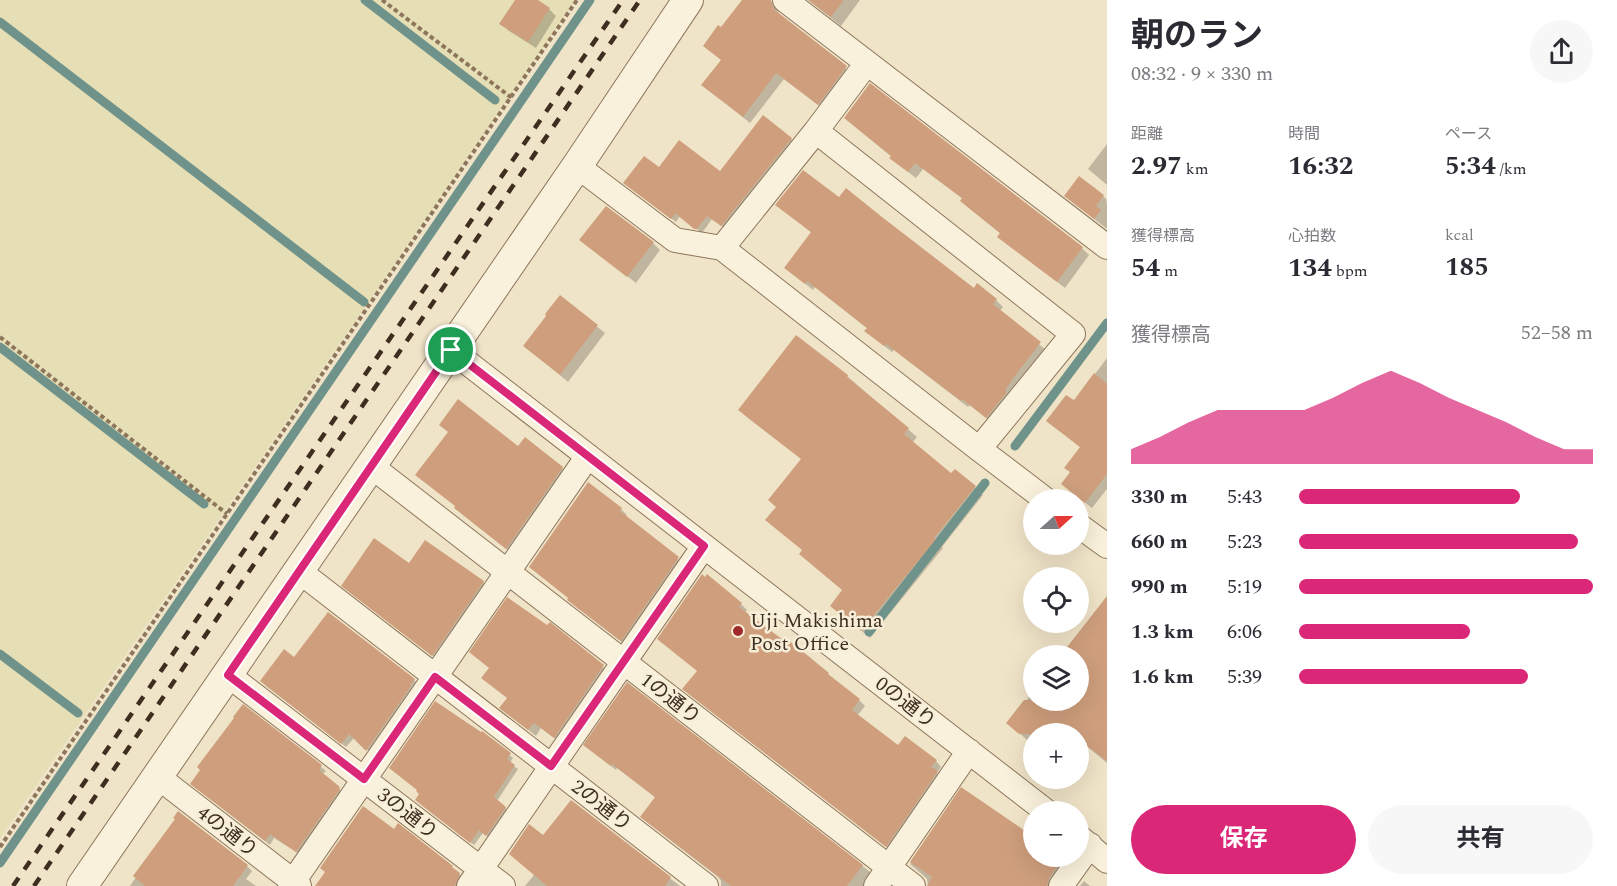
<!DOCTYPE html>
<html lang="ja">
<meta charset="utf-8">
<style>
:root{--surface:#fff;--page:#f7f7f7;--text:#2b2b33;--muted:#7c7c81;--accent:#db2777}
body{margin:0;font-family:Spectral,"Noto Sans JP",serif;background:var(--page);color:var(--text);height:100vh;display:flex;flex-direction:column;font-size:22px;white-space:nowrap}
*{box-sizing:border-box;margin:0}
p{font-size:20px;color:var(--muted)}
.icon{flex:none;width:33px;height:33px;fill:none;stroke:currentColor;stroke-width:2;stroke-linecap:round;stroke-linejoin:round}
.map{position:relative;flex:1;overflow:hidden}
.drawer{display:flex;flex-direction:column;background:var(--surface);width:510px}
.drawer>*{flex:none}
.needle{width:39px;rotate:69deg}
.controls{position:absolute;left:1023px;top:489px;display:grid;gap:12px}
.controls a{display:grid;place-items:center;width:66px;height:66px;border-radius:50%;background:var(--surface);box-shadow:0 6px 24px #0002;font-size:30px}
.pin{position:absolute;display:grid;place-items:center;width:51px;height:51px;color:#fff;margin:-26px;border:3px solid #fff;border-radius:50%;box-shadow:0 2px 6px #0007}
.round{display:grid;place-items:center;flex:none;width:63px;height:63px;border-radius:32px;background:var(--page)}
.head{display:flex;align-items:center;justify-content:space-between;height:102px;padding:0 24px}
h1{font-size:33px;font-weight:700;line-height:45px}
.figures{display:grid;grid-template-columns:repeat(3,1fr);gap:9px;height:102px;padding:6px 24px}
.figures div{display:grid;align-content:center}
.figures b{font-size:26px;font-weight:700}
.figures small{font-size:16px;font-weight:400}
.figures p{font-size:16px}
.chart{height:168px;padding:12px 24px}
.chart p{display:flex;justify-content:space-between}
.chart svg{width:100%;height:108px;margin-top:6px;fill:var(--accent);opacity:.7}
.primary-button{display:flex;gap:12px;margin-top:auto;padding:12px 24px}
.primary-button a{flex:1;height:69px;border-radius:36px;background:var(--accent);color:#fff;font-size:24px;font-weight:700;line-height:69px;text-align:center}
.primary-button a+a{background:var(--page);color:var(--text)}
ul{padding:0 24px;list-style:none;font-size:20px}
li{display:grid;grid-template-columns:96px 72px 1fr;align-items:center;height:45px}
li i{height:15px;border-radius:8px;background:var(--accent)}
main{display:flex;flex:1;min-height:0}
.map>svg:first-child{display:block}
.farmland{fill:#e6deb5}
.shadow{fill:#0003}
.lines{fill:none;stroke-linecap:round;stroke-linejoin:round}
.stream{stroke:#6f938a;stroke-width:9}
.building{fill:#cf9f7d}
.minor-casing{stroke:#8d765c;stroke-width:26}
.tertiary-casing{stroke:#8d765c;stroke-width:32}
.path{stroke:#8d765c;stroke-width:4;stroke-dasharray:4.5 3;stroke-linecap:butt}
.minor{stroke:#faf1dc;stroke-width:24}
.tertiary{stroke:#faf1dc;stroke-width:30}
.rail{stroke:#3d2e20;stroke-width:4.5;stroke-dasharray:10 10;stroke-linecap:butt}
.route-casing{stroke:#fff;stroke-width:12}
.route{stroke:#db2777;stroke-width:8}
.poi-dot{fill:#9e2a2b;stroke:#f7eed8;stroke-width:2}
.labels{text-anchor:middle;stroke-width:5;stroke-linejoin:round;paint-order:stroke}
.poi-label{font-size:20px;fill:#3d2e20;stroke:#f7eed8;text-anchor:start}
.street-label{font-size:20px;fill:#3d2e20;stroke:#f7eed8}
</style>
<main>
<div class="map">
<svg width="1107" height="886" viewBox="0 0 1107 886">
<rect width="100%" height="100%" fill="#f0e4c8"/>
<path class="farmland" d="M0 0H576L0 838Z"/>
<path class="shadow" d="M517 0H535L549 9 556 16 536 48 509 31 501 24Z
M744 0H770L777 7 779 15 853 74 826 111 784 79 750 123 703 85 722 60V29Z
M808 0H860L841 26Z
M763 117 796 143 726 229 712 219 702 233 680 216 676 222 629 187 659 169 720 173Z
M853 125 1082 248 1089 255 1065 288 1006 243 1001 234 969 208 962 201 963 199 923 169 916 178 899 165 892 157Z
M1107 144V185L1088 169Z
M1103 196 1107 200 1106 202 1107 203V229L1070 200Z
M839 199 974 290 996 300 1003 307 1000 311 1047 351 994 424 970 405 968 407 894 350 892 352 874 338 868 329 815 287 813 290 786 268 812 233 777 205Z
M653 243 660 250 636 283 589 247Z
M560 297 605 333 568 382 525 346Z
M1107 358V489L1092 508 1070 491 1071 473 1081 448 1048 421 1074 402Z
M847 376 917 437 912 443 951 475 975 487 983 495 942 547 943 548 870 638 832 606 844 591 801 554 804 551 777 507 803 460 748 418 740 410Z
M518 448 562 468 569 474 513 554 462 514Z
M621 509 627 515 625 517 684 564 628 647 575 606 569 599Z
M410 565 483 582 487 586 437 659 347 590Z
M707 576 741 604 747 610 745 613 859 700 865 706 857 716 898 747 936 761 941 767 937 773 942 778 892 851 690 695 699 672 705 579Z
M1107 598V763L1078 739V734H1071L1069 732 1068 734H1034V746L1008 723 1034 691V700H1078Z
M550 625 610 673 561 743 541 728 536 736 508 714V698Z
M295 659 414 680 418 684 372 754 354 738 346 747 266 686Z
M627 685 869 871 873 876 868 886H721V881L718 877 647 822 656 798 617 768 616 770 590 750Z
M243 706 321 767 326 771 322 775 343 792 301 855 274 838 270 845 196 788Z
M482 733 513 758 510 763 518 769 497 801 509 811 490 838 483 833 474 845 420 804Z
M962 789 1034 856H1056L1054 861 1064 869 1052 886H928L927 879 925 877 910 864Z
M571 802 680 886H525L534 875 543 837Z
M398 825 452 867 464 879 461 886H317L394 831Z
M247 866 252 871 246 879 256 886H130L136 877Z
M1084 881 1090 886H1080Z"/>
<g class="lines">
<path class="stream" d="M365 0 495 100
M0 22 364 302
M0 347 204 504
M1015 446 1107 323
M869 632 985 483
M0 654 78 713
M0 863 590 0"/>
</g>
<path class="building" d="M515 0H538L550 8 528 42 499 24Z
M742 0H771L772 6 776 11 847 66 818 105 776 73 743 117 701 85 721 60 703 46 718 25 721 27Z
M808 0H844L831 17Z
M870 83 1083 247 1057 282 997 237 1000 233 960 201 962 198 915 163 908 172 889 158 891 156 844 118Z
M763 115 792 138 721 226 707 216 697 229H694L675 213 671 219 623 183 644 156 659 167 679 140 720 171Z
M803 170 839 197 846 188 882 217 974 288 977 283 997 299 993 304 1041 342 1011 381V382L1005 390 1007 392 986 418 962 399 961 401 886 344 884 346 864 331 867 328 807 281 805 284 784 268 811 232 775 205Z
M1079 176 1104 195 1096 206 1101 210 1094 219 1064 196Z
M606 206 654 242 627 277 579 240Z
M560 295 598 325 560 375 523 346 546 316 545 314Z
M796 335 848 375 847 377 909 428 904 434 951 473 955 469 976 486 934 538 936 539 861 631 830 606 842 590 799 554 802 550 765 520 776 507 768 500 801 459 738 410Z
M1094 373 1107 384V474L1085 503 1061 484 1070 472 1064 468 1080 447 1046 421 1066 395 1074 400Z
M458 399 518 446 525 437 563 467 506 549 454 508 455 506 415 475 448 432 439 425Z
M588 482 622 508 620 511 679 557 621 641 567 600 568 598 529 567Z
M374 538 409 563 425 540 484 581 432 656 341 586Z
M702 574 705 577 707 574 742 603 739 607 786 642 788 640 807 655 829 673 828 674 860 699 852 710 898 745 905 736 937 760 931 767 938 771 886 847 682 689 697 671 657 639Z
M1107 596V761L1078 739V734H1072L1058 723 1050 734H1019L1006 723 1024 700H1078V656H1060Z
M507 597 547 625 550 622 604 665 554 738 534 723 528 730 499 708 507 698 481 678 489 668 469 652Z
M328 612 415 679 410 685 411 686 366 751 349 734 341 744 260 681 284 649 294 657Z
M627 682 863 865 847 886H731L640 817 655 797 612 764 611 766 583 745Z
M435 701 481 732 482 731 511 753 507 759 515 765 494 797 506 807 486 836 479 830 470 843 415 800 419 794 416 791 417 790 389 768Z
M243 704 322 765 319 770 340 787 339 788 340 789 296 852 270 834 265 841 190 784 200 770 197 767 234 718 233 717Z
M961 787 1034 837V856H1050L1060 863 1049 878 1047 886H927L932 877 910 862Z
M571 800 671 877 665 886H547L509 854 529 824 543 835Z
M363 806 394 829 398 823 453 866 452 867 460 873 455 886H315L325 872 320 868Z
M178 811 248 865 233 886H145L133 876 175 819 173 818Z"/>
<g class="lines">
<defs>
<path id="minor" d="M785 0 1107 247
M816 131 867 63
M577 166 675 240 722 248 979 449 1073 334 816 131 722 248
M451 350 1047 812
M979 449 1046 500
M371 466 913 886
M1078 525 1107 546
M299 571 706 886
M228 675 503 886
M158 777 299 886
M1078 836 1107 861
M290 886 588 456
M469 886 704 546
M876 886 969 751
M1061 886 1090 845"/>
<path id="tertiary" d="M82 886 577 166 688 0"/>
</defs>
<use href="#minor" class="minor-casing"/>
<use href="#tertiary" class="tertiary-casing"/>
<path class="path" d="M382 0 512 98
M0 337 227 514
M0 847 577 0"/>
<use href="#minor" class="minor"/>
<use href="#tertiary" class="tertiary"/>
<path class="rail" d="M13 886 623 0
M34 886 640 0"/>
</g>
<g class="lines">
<defs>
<path id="route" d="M451 350 704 546 551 766 435 677 364 779 228 675Z"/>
</defs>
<use href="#route" class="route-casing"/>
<use href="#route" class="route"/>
</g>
<circle class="poi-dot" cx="738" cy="631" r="6"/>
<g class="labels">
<g class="poi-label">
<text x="750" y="627">Uji Makishima<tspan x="750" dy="23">Post Office</tspan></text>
</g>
<g class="street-label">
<text transform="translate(671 698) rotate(38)" y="7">1の通り</text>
<text transform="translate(906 702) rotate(38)" y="7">0の通り</text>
<text transform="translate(602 805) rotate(38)" y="7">2の通り</text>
<text transform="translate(408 813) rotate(38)" y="7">3の通り</text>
<text transform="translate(228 831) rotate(38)" y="7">4の通り</text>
</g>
</g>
</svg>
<div class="controls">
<a><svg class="needle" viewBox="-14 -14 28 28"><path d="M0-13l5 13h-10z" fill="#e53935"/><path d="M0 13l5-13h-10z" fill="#7c7c81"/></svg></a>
<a><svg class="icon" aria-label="locate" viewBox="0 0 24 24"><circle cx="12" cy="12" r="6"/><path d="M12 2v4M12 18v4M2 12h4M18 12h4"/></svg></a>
<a><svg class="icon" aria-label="layers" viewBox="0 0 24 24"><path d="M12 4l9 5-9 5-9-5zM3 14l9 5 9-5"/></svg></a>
<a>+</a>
<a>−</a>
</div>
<div class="pin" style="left:451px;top:350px;background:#1e9e55"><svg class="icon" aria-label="arrive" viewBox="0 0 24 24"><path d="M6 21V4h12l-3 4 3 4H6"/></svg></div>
</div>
<section class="drawer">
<div class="head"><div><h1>朝のラン</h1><p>08:32 · 9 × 330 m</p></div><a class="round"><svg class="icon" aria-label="share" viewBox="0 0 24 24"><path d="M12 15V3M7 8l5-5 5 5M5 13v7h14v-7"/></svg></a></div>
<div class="figures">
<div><p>距離</p><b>2.97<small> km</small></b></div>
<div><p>時間</p><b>16:32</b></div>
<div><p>ペース</p><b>5:34<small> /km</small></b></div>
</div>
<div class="figures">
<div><p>獲得標高</p><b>54<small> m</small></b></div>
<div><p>心拍数</p><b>134<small> bpm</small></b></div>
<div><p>kcal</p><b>185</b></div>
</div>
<div class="chart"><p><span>獲得標高</span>52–58 m</p>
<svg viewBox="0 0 160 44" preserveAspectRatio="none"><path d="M0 44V38L10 33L20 27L30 22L40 22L50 22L60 22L70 17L80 11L90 6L100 11L110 17L120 22L130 27L140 33L150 38L160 38V44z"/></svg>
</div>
<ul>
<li><b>330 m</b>5:43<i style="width:75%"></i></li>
<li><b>660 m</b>5:23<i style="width:95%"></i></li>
<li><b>990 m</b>5:19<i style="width:100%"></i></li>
<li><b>1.3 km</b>6:06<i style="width:58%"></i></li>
<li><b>1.6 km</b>5:39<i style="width:78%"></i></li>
</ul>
<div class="primary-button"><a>保存</a><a>共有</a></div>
</section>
</main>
